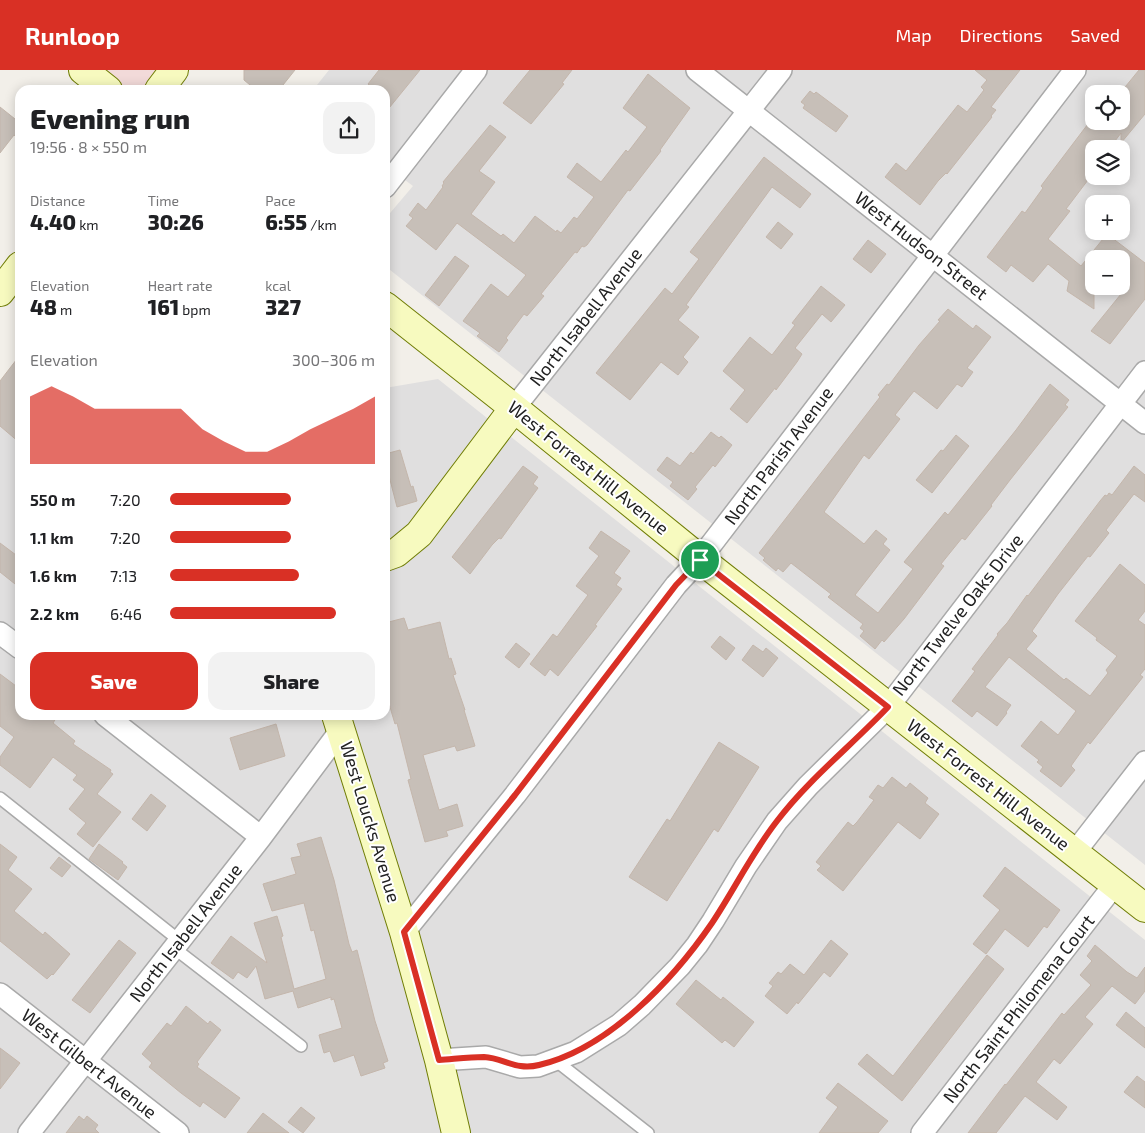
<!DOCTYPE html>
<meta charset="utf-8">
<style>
:root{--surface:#fff;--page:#f2f2f2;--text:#202124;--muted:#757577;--accent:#d93025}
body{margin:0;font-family:"Exo 2",sans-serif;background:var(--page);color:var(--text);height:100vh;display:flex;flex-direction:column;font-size:19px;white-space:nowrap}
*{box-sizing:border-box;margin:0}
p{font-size:16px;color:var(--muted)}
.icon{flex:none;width:28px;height:28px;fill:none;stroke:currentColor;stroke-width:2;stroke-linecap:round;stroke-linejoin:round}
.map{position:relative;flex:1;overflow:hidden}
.details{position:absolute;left:15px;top:15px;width:375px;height:635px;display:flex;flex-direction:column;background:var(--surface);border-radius:15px;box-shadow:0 2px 12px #0003}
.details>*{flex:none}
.buttons{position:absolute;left:1085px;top:15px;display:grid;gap:10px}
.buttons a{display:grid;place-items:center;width:45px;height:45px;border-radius:10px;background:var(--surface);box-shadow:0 2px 12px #0003;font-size:25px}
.pin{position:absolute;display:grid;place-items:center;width:42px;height:42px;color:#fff;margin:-21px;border:2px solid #fff;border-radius:50%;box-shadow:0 1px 5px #0007}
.round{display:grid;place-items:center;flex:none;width:52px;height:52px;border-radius:15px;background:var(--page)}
.overview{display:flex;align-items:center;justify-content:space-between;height:85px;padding:0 15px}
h1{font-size:28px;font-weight:800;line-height:38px}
.stats{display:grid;grid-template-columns:repeat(3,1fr);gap:8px;height:85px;padding:5px 15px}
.stats div{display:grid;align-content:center}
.stats b{font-size:21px;font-weight:800}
.stats small{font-size:14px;font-weight:400}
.stats p{font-size:14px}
.chart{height:140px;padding:10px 15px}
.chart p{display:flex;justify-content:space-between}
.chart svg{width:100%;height:90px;margin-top:5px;fill:var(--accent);opacity:.7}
.primary-button{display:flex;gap:10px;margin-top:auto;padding:10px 15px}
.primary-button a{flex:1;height:58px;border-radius:15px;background:var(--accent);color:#fff;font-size:20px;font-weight:800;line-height:58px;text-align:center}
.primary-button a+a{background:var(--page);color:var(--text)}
ul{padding:0 15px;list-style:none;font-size:16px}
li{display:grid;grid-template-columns:80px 60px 1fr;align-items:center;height:38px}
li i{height:12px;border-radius:6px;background:var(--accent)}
header{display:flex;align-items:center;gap:30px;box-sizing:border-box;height:70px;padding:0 25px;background:var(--accent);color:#fff}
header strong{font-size:24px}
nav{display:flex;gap:28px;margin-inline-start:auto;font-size:18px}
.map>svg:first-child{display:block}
.residential{fill:#e0dfdf;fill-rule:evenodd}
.commercial{fill:#f2dad9}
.building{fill:#c7bfb8;stroke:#c4b6ab}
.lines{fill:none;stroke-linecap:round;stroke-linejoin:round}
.lane-casing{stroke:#a9a9a9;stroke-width:14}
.street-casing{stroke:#a9a9a9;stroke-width:24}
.secondary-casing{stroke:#707d05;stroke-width:30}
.lane{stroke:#fff;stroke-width:11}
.street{stroke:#fff;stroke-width:21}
.secondary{stroke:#f7fabf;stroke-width:28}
.route-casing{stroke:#fff;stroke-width:10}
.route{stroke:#d93025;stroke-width:6}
.labels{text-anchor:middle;stroke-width:4;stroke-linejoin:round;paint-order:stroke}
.street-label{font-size:18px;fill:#222;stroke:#fff}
</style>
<header>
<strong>Runloop</strong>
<nav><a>Map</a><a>Directions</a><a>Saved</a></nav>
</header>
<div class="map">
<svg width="1145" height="1063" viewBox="0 0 1145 1063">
<rect width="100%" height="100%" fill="#f2efe9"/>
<path class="residential" d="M329 0H1145V795L385 196V149L413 116 385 95V20H313ZM1094 24H1121V51H1094ZM1094 79H1121V106H1094ZM1094 134H1121V161H1094ZM1094 189H1121V216H1094Z
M438 309 1145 870V1063H0V341L20 356V645H385V318Z"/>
<path class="commercial" d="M91 0H162L147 20H116Z"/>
<path class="building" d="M244 0H295L279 20H256L244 10Z
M379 0H420L385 43V20H375L368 14Z
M530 0H572L562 13 564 14 531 54 503 33Z
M975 0H1020L991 37 996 40 991 46 992 47 947 104 946 103 938 111 920 135 885 107 896 93 906 101 958 35 967 42 984 20 981 17 987 10Z
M1139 0H1145V44L1121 73V63L1109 79H1094V102L1066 139 1070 141 1048 169 1081 196 1107 164 1145 193V229L1110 274 1091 261 1121 224V189H1094V239L1067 221 1069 211 1048 194 1033 212 1011 195 1006 202 987 187 1022 141 1025 143 1043 118 1041 116 1094 46V56L1097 51H1121V22Z
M648 4 690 38 660 80 661 81 630 121 628 120 587 175 584 177 582 176 577 183 575 182 541 224 544 226 527 246 524 244 506 268 508 270 499 282 477 266 480 263 463 251 491 214 508 227 526 205 457 153 436 180 406 156 413 148 409 145 418 133 426 140 443 117 442 116 444 113 443 112 490 55 506 67 479 101 495 112 471 144 501 166 503 164 514 173 535 146 556 162 557 160 561 163 574 147 577 149 594 127 567 107 577 93 601 112 626 80 628 82 647 57 623 38Z
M810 21 814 24 816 22 848 46 836 62 803 38 805 35 801 32Z
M0 37 20 53V70L14 65 0 83Z
M764 87 811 124 800 138 772 117 686 235 689 237 678 250 699 267 683 287 688 292 678 305 661 292 630 330 596 303 665 218 672 224 699 189 690 182Z
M778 152 793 164 781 179 766 167Z
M868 170 886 184 871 203 853 189Z
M455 186 469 196 439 236 425 225Z
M821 216 845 235 831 252 822 244 795 278 802 284 797 292 776 320 775 318 747 353 730 339 745 320 723 301 750 267 772 285 795 255 792 253Z
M948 239 973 259 976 255 991 267 967 298 973 302 962 317 957 314 937 339 914 321 895 345 900 349 869 389 864 385 824 442 864 474 876 460 887 469 883 474 890 480 855 525 878 543 913 499 904 492 945 442 948 445 1016 360 1050 314 1069 330 1065 335 1068 337 1010 410 991 435 992 436 965 470 962 468 941 494 944 496 904 549 884 572 882 570 875 579 860 566 864 561 860 558 863 554 828 527 831 524 791 493 783 502 778 498 776 501 763 490 765 488 759 483 880 327 878 325 887 314 889 315 919 275 940 251 938 250Z
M20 285V373L0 356V311Z
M711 362 719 368 721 366 732 375 715 397 713 395 695 417 697 419 688 430 670 416 673 412 657 400 667 387 680 396 691 382 693 384Z
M956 365 969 376 932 423 916 410 941 380 943 381Z
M400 380 411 417 413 416 417 431 397 437 388 402 385 403V384Z
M523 396 538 407 533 414 538 418 501 469 499 468 492 475 470 504 452 487Z
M1134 396 1145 405V432L1134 424 1106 460 1109 463 1090 487 1088 486 1058 524 1032 561 1037 566 1026 579 1064 610 1066 608 1090 626 1108 603 1106 600 1117 586 1096 570 1097 568 1075 551 1120 494 1145 515V541L1138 550 1145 555V599L1140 605 1143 607 1090 674 1088 672 1071 696 1075 700 1061 717 1040 701 1043 697 1037 692 1039 690 1021 676 1041 651 1058 665 1076 641 1009 587 985 617 1011 635 1006 642 1007 643 997 656 977 641 972 647 952 631 975 601 972 599 998 565 997 564 1007 553 1027 525 1028 526 1100 431 1105 425 1107 426 1109 423 1112 425Z
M601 461 630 481 614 503 621 508 616 515 622 519 595 555 597 556 558 606 550 599 545 606 530 594 553 564 557 567 588 525 576 516 599 486 589 478Z
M0 473 20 488V518L0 502Z
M404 548 408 560 440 552 449 589 451 588 456 604 453 605 465 640H464L475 676 457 681 455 676 423 685 439 740 457 734 463 756 446 761 448 766 425 772 408 710 411 709 397 653 395 654 385 620V553Z
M720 566 735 578 726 590 711 577Z
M516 573 530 584 519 598 505 587Z
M753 575 763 582 766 578 778 588 763 607 742 590Z
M0 604 20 619V645H58L53 653 75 671 73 674 111 700 110 702 113 704 97 724 121 742 93 777 77 764 86 753 69 739 85 719 73 710 77 705 53 687 30 718 0 695V687L14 667 0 656Z
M276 654 285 686 240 700 230 668Z
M719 672 759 697 718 762 714 759 667 831 629 807 667 749 670 751Z
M892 707 906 718 910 713 928 728 925 733 939 744 920 769 898 752 843 821 817 800 821 796 816 792 848 752 853 756 857 752 874 730 869 727 878 715 883 718Z
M151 724 166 736 147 761 132 749Z
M321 767 334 810 349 874 352 882 357 880 375 951 388 991 383 993 385 998 361 1006 354 985 334 992 330 981 324 983 319 965 342 958 334 929 331 930V927L298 938 293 921 265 929 256 896 247 908 238 902 233 909 211 893 231 866 267 893 254 853 277 846 283 866 281 867 294 919 326 909 314 860 311 861 304 833 272 841 263 814 296 804 291 788 301 786 297 774Z
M0 774 17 787 8 800 32 819 14 841 43 865 45 862 70 884 53 905 52 904 47 909 0 871Z
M99 774 123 792 122 793 127 797 118 810 89 789Z
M59 787 71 796 62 807 50 798Z
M1005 797 1060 840 1047 858 1044 856 1028 877 1005 859 986 884 973 874 1000 840 983 826Z
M119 870 136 883 90 943 72 930Z
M831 870 848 884 830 907 824 902 798 934 797 932 787 944 765 926 773 916 769 913 778 902 781 904 790 894 804 905Z
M1095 875 1127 902 1137 908 1145 897V921L1135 934 1112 916 1085 947 1093 954 1060 994 1054 989 1036 1012 1067 1037 1057 1050 1025 1026 996 1063H968L1005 1014 1006 1015 1062 943 1064 945 1091 915 1080 905 1092 891 1087 886Z
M987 885 1004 899 902 1031 858 994 867 984 893 1006Z
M696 910 721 930 723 927 754 952 734 977 725 970 722 973 676 934Z
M186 936 208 954 210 951 221 960 197 992 199 994 197 997 240 1028 225 1048 203 1032 200 1037 181 1023 149 997 152 993 142 984 167 953 171 956Z
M1126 942 1145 958V978L1116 955Z
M0 978 20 993 0 1019Z
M1137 1006 1145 1012V1038L1124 1022Z
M838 1013 888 1051 878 1063H819L838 1037 826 1028Z
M301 1037 315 1048 303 1063 288 1052Z
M263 1043 289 1063H247Z
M79 1046 84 1050 87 1046 98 1055 95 1059 99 1063H66Z"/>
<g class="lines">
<defs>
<path id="lane" d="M0 728 180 871
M174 878 301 976
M555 990 648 1063"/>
<path id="street" d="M697 0 1145 353
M385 117 476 0
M514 338 781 0
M0 563 20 578
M105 645 261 767
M1075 782 1145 692
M404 862 515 725 676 515 700 489 1075 0
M0 924 178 1063
M439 990 486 987 520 997 538 996 576 982 619 955 642 935 680 896 697 875 713 851 746 796 777 751 808 716 888 637 1145 302
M29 1063 261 767 341 660
M922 1063 1115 814"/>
<path id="secondary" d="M83 0 108 20
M159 20 174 0
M0 222 20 196
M385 236 514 338 700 489 1145 838
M385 487 396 483 419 464 514 338
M336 645 404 862 439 990 456 1063"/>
</defs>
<use href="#lane" class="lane-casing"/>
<use href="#street" class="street-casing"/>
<use href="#secondary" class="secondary-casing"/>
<use href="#lane" class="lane"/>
<use href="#street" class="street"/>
<use href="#secondary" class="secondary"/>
</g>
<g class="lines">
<defs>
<path id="route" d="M700 490 888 637C852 675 809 709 777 751 752 783 734 820 712 853 673 910 608 979 539 995 516 1001 504 988 484 987 469 987 454 989 439 990L404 862 515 725 676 515Z"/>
</defs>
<use href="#route" class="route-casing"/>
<use href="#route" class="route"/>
</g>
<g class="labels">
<g class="street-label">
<text transform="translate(921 176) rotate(38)" y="6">West Hudson Street</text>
<text transform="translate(586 247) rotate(-52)" y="6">North Isabell Avenue</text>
<text transform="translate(779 386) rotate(-53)" y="6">North Parish Avenue</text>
<text transform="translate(588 398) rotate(39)" y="6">West Forrest Hill Avenue</text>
<text transform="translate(958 545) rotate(-52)" y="6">North Twelve Oaks Drive</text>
<text transform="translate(988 715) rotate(38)" y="6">West Forrest Hill Avenue</text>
<text transform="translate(370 752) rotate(73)" y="6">West Loucks Avenue</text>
<text transform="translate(186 863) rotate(-52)" y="6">North Isabell Avenue</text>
<text transform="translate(1019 939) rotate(-52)" y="6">North Saint Philomena Court</text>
<text transform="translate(89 994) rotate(38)" y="6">West Gilbert Avenue</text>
</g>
</g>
</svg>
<div class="buttons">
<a><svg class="icon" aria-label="locate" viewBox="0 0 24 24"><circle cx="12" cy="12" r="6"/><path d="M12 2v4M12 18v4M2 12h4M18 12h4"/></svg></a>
<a><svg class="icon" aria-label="layers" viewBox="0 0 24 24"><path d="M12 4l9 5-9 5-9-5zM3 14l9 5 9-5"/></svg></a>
<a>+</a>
<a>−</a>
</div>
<div class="pin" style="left:700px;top:490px;background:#1e9e55"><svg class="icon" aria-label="arrive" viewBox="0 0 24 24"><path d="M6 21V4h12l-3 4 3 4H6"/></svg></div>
<section class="details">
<div class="overview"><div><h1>Evening run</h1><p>19:56 · 8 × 550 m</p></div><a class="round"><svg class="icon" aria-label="share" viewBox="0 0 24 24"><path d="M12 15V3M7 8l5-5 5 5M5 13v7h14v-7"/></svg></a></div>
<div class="stats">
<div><p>Distance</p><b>4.40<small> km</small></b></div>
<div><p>Time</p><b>30:26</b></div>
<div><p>Pace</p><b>6:55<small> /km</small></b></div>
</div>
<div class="stats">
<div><p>Elevation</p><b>48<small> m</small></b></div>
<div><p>Heart rate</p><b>161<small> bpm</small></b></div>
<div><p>kcal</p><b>327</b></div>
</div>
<div class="chart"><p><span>Elevation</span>300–306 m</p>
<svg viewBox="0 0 160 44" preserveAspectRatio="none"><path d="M0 44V11L10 6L20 11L30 17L40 17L50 17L60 17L70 17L80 27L90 33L100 38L110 38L120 33L130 27L140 22L150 17L160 11V44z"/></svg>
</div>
<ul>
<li><b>550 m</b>7:20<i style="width:59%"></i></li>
<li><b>1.1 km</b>7:20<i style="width:59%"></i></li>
<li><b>1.6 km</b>7:13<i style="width:63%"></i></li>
<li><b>2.2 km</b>6:46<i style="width:81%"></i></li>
</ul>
<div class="primary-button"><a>Save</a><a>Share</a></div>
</section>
</div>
